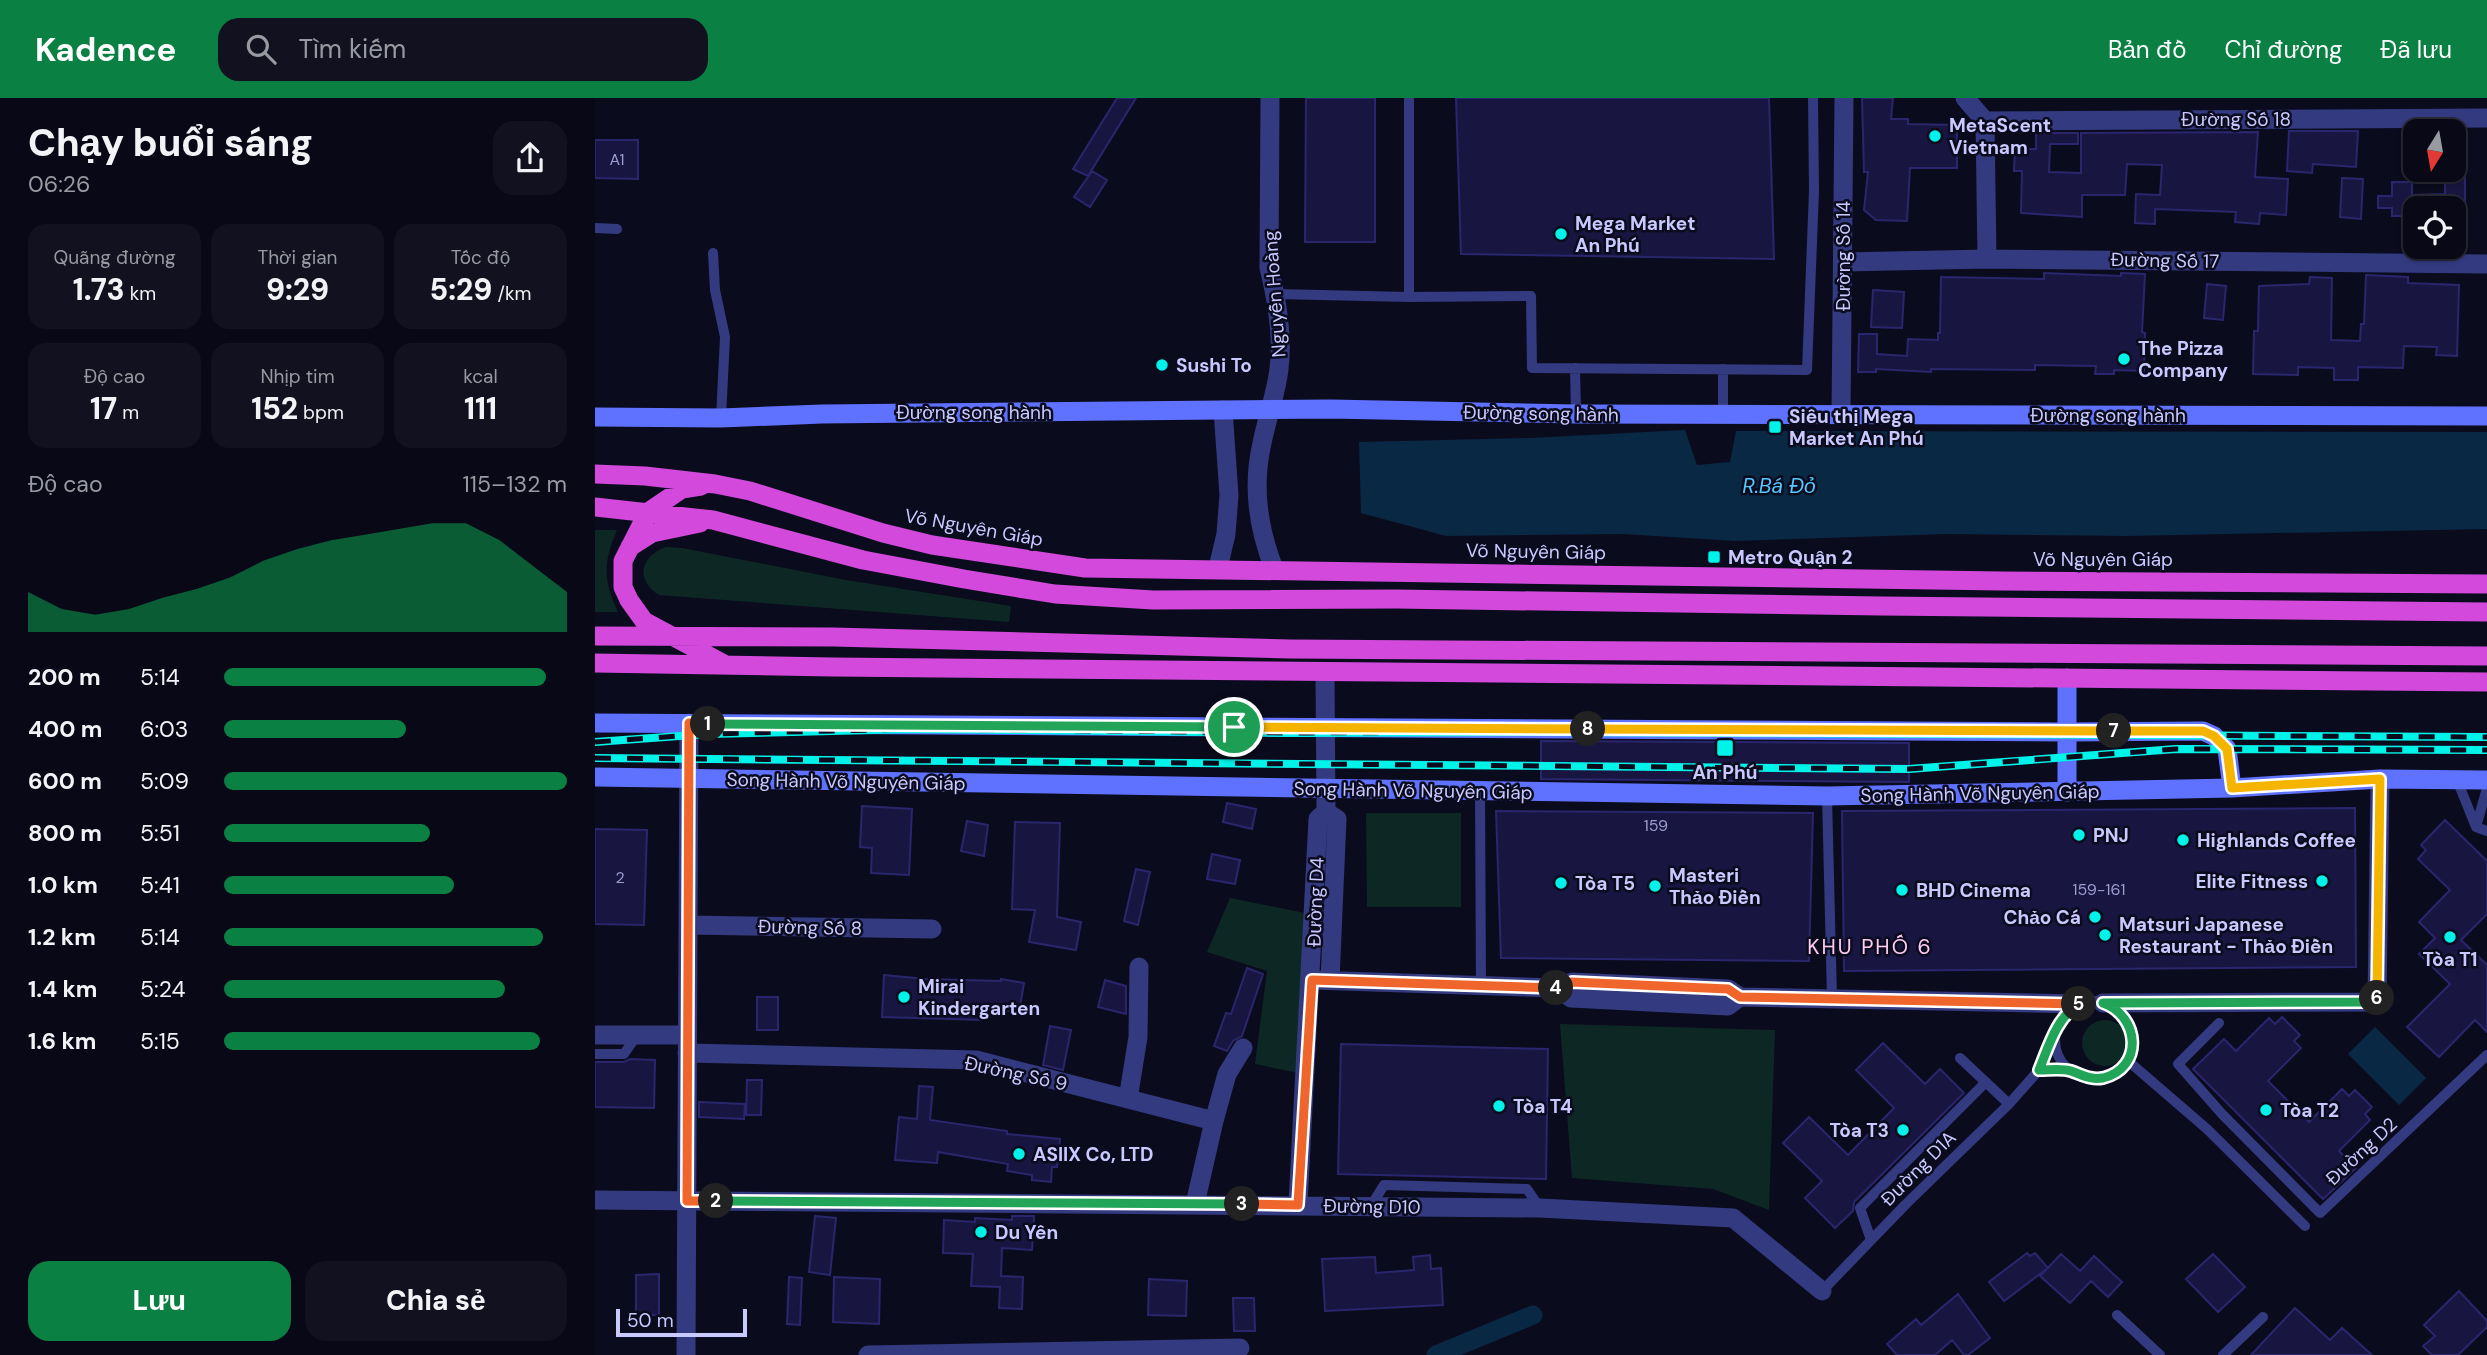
<!DOCTYPE html>
<html lang="vi">
<meta charset="utf-8">
<style>
:root{--surface:#080816;--page:#11111f;--text:#f1f3f6;--muted:#989aa1;--line:#292935;--accent:#0b8043}
body{margin:0;font-family:"DM Sans",sans-serif;background:var(--page);color:var(--text);height:100vh;display:flex;flex-direction:column;font-size:26px;white-space:nowrap}
*{box-sizing:border-box;margin:0}
p{font-size:23px;color:var(--muted)}
.icon{flex:none;width:38px;height:38px;fill:none;stroke:currentColor;stroke-width:2;stroke-linecap:round;stroke-linejoin:round}
.map{position:relative;flex:1;overflow:hidden}
.drawer{display:flex;flex-direction:column;background:var(--surface);width:595px}
.drawer>*{flex:none}
.needle{width:46px;rotate:191deg}
.fabs{position:absolute;left:1808px;top:21px;display:grid;gap:14px}
.fabs a{display:grid;place-items:center;width:63px;height:63px;border-radius:14px;background:var(--surface);box-shadow:0 2px 5px #0004,0 0 0 2px var(--line);font-size:35px}
.scale{position:absolute;left:21px;bottom:18px;width:131px;box-sizing:border-box;padding-left:7px;border:4px solid #c8c9ff;border-top:0;font-size:19px;line-height:24px;white-space:nowrap;color:#c8c9ff;-webkit-text-stroke:5px #0b0b1e;paint-order:stroke}
.pin{position:absolute;display:grid;place-items:center;width:60px;height:60px;color:#fff;margin:-30px;border:4px solid #fff;border-radius:50%;box-shadow:0 2px 7px #0007}
.km{position:absolute;width:35px;height:35px;margin:-18px;border-radius:50%;background:#222;color:#fff;font-size:19px;line-height:35px;text-align:center}
.round{display:grid;place-items:center;flex:none;width:74px;height:74px;border-radius:21px;background:var(--page)}
.summary{display:flex;align-items:center;justify-content:space-between;height:119px;padding:0 28px}
h1{font-size:38px;font-weight:800;line-height:52px}
.figures{display:grid;grid-template-columns:repeat(3,1fr);gap:10px;height:119px;padding:7px 28px}
.figures div{display:grid;align-content:center;border-radius:18px;background:var(--page);text-align:center}
.figures b{font-size:30px;font-weight:800}
.figures small{font-size:19px;font-weight:400}
.figures p{font-size:19px}
.chart{height:196px;padding:14px 28px}
.chart p{display:flex;justify-content:space-between}
.chart svg{width:100%;height:126px;margin-top:7px;fill:var(--accent);opacity:.7}
.action{display:flex;gap:14px;margin-top:auto;padding:14px 28px}
.action a{flex:1;height:80px;border-radius:21px;background:var(--accent);color:#fff;font-size:28px;font-weight:800;line-height:80px;text-align:center}
.action a+a{background:var(--page);color:var(--text)}
ul{padding:0 28px;list-style:none;font-size:23px}
li{display:grid;grid-template-columns:112px 84px 1fr;align-items:center;height:52px}
li i{height:18px;border-radius:9px;background:var(--accent)}
header{display:flex;align-items:center;gap:42px;box-sizing:border-box;height:98px;padding:0 35px;background:var(--accent);color:#fff}
header strong{font-size:33px}
nav{display:flex;gap:38px;margin-inline-start:auto;font-size:24px}
.search{width:490px;height:63px;background:var(--page);display:flex;align-items:center;gap:18px;box-sizing:border-box;padding:0 24px;border-radius:21px;color:var(--muted);font-size:26px}
main{display:flex;flex:1;min-height:0}
.map>svg:first-child{display:block}
.green{fill:#0d2824}
.water{fill:#092844}
.lines{fill:none;stroke-linecap:round;stroke-linejoin:round}
.canal{stroke:#092844;stroke-width:19}
.building{fill:#181640;stroke:#2a266d;stroke-width:2}
.service{stroke:#333a80;stroke-width:10}
.minor{stroke:#333a80;stroke-width:19}
.tertiary{stroke:#333a80;stroke-width:19}
.secondary{stroke:#5f71ff;stroke-width:19}
.trunk{stroke:#d249db;stroke-width:19}
.rail-casing{stroke:#00f3e9;stroke-width:8}
.rail{stroke:#0b0b1e;stroke-width:5;stroke-dasharray:16;stroke-linecap:butt}
.split-1-casing{stroke:#fff;stroke-width:14}
.split-2-casing{stroke:#fff;stroke-width:14}
.split-3-casing{stroke:#fff;stroke-width:14}
.split-4-casing{stroke:#fff;stroke-width:14}
.split-5-casing{stroke:#fff;stroke-width:14}
.split-6-casing{stroke:#fff;stroke-width:14}
.split-7-casing{stroke:#fff;stroke-width:14}
.split-8-casing{stroke:#fff;stroke-width:14}
.split-9-casing{stroke:#fff;stroke-width:14}
.split-1{stroke:#22a559;stroke-width:9}
.split-2{stroke:#f0652b;stroke-width:9}
.split-3{stroke:#22a559;stroke-width:9}
.split-4{stroke:#f0652b;stroke-width:9}
.split-5{stroke:#f0652b;stroke-width:9}
.split-6{stroke:#22a559;stroke-width:9}
.split-7{stroke:#f5b400;stroke-width:9}
.split-8{stroke:#f5b400;stroke-width:9}
.split-9{stroke:#f5b400;stroke-width:9}
.poi-dot{fill:#00f3e9;stroke:#0b0b1e;stroke-width:2.5}
.labels{text-anchor:middle;stroke-width:5;stroke-linejoin:round;paint-order:stroke}
.number-label{font-size:16px;fill:#9c9ccf}
.street-label{font-size:19px;fill:#c8c9ff;stroke:#0b0b1e}
.poi-label{font-size:19px;font-weight:bold;fill:#c8c9ff;stroke:#0b0b1e;text-anchor:start}
.water-label{font-size:21px;font-style:italic;fill:#56c8ff;stroke:#0b0b1e}
.neighbourhood-label{font-size:21px;letter-spacing:2px;fill:#ffcaf3;stroke:#0b0b1e}
</style>
<header>
<strong>Kadence</strong>
<div class="search"><svg class="icon" aria-label="search" viewBox="0 0 24 24"><circle cx="10" cy="10" r="6"/><path d="M15 15l6 6"/></svg>Tìm kiếm</div>
<nav><a>Bản đồ</a><a>Chỉ đường</a><a>Đã lưu</a></nav>
</header>
<main>
<section class="drawer">
<div class="summary"><div><h1>Chạy buổi sáng</h1><p>06:26</p></div><a class="round"><svg class="icon" aria-label="share" viewBox="0 0 24 24"><path d="M12 15V3M7 8l5-5 5 5M5 13v7h14v-7"/></svg></a></div>
<div class="figures">
<div><p>Quãng đường</p><b>1.73<small> km</small></b></div>
<div><p>Thời gian</p><b>9:29</b></div>
<div><p>Tốc độ</p><b>5:29<small> /km</small></b></div>
</div>
<div class="figures">
<div><p>Độ cao</p><b>17<small> m</small></b></div>
<div><p>Nhịp tim</p><b>152<small> bpm</small></b></div>
<div><p>kcal</p><b>111</b></div>
</div>
<div class="chart"><p><span>Độ cao</span>115–132 m</p>
<svg viewBox="0 0 160 44" preserveAspectRatio="none"><path d="M0 44V30L10 36L20 38L30 36L40 32L50 29L60 25L70 19L80 15L90 12L100 10L110 8L120 6L130 6L140 12L150 21L160 30V44z"/></svg>
</div>
<ul>
<li><b>200 m</b>5:14<i style="width:94%"></i></li>
<li><b>400 m</b>6:03<i style="width:53%"></i></li>
<li><b>600 m</b>5:09<i style="width:100%"></i></li>
<li><b>800 m</b>5:51<i style="width:60%"></i></li>
<li><b>1.0 km</b>5:41<i style="width:67%"></i></li>
<li><b>1.2 km</b>5:14<i style="width:93%"></i></li>
<li><b>1.4 km</b>5:24<i style="width:82%"></i></li>
<li><b>1.6 km</b>5:15<i style="width:92%"></i></li>
</ul>
<div class="action"><a>Lưu</a><a>Chia sẻ</a></div>
</section>
<div class="map">
<svg width="1892" height="1257" viewBox="0 0 1892 1257">
<rect width="100%" height="100%" fill="#0b0b1e"/>
<path class="green" d="M0 432H22C8 465 8 482 23 514H0Z
M71 449 87 450 251 482 416 508 414 524 64 497C40 482 45 458 71 449Z
M771 715H866V809H772Z
M635 800 715 816 708 976 660 966 672 873 612 854Z
M1487 945a23 23 0 1 1 46 0a23 23 0 1 1-46 0Z
M965 926 1180 932 1174 1112 1118 1091 977 1080Z"/>
<path class="water" d="M1090 332 1102 367 1135 364 1141 333 1892 334V431L1532 438 1352 436 1141 443 1028 436 851 438 766 415 764 344 935 340Z
M1780 929 1831 980 1804 1007 1753 956Z"/>
<g class="lines">
<path class="canal" d="M841 1257 938 1217"/>
</g>
<path class="building" d="M522 0H541L493 78 478 71Z
M711 0H780V144H710Z
M861 0H1174L1179 161 866 156Z
M1267 0H1298L1296 21H1313V26L1362 27V70H1315L1312 123 1281 122 1269 112 1273 74H1269Z
M1694 33H1763L1761 69 1718 66 1717 75 1692 73Z
M1663 34 1660 79 1693 81 1691 117 1665 115 1664 126 1640 124 1641 114 1560 111V126L1540 125 1541 96 1565 97 1567 67 1532 66 1530 97H1487V119L1426 115 1427 73H1419L1420 51H1441V35H1483V46H1455L1454 74 1486 75V35Z
M0 42H43V81L0 80Z
M497 73 512 82 495 109 479 99Z
M1850 79H1870V110H1817L1818 118H1797V110H1783V98H1797V84H1817V97L1850 96Z
M1747 80 1768 81 1766 121 1745 119Z
M1449 175 1526 178V175L1550 176 1547 234 1550 235 1549 273 1519 272V276H1500L1501 268 1440 267V272L1336 271V274L1281 271V274H1263L1264 236H1282V256L1312 258 1313 241 1343 242V235H1345L1346 179 1449 181Z
M1771 177 1813 179V185L1864 187 1862 258 1841 257 1842 249 1809 248 1808 270 1763 269V282H1739V270L1703 269V277L1658 276 1659 233H1663L1664 188 1714 186 1715 179 1737 180 1736 242 1765 243 1766 226H1769Z
M1612 186 1631 188 1628 222 1609 220Z
M1278 192 1309 194 1307 230 1276 229Z
M946 643 1314 645V684L946 681Z
M632 705 661 711 657 731 628 724Z
M267 708 317 711 314 777 276 775 277 750 265 749Z
M1760 710 1761 869 1249 873 1247 713Z
M901 713 1218 715 1214 863 906 860Z
M1850 722 1892 763V816L1866 842 1892 867V934L1880 922 1844 959 1812 929 1855 886 1824 856 1840 840 1824 824 1855 792 1823 761 1831 752 1826 747Z
M372 723 393 727 389 758 366 753Z
M420 724 465 725 462 819 486 824 481 852 434 844 440 812 417 811Z
M0 731 52 732 49 827 0 826Z
M617 756 645 762 640 786 612 781Z
M541 771 555 774 543 827 529 823Z
M652 870 668 876 647 938 638 943 632 953 619 948 631 915 636 916Z
M289 877 331 881 406 883V881L429 885 424 915 387 909V922L287 919Z
M510 882 531 888V916L503 909Z
M162 899H183V932H162Z
M1687 919 1705 937 1699 943 1706 950 1673 983 1714 1024 1747 991 1754 998 1760 992 1777 1009 1770 1016 1775 1022 1744 1053 1761 1070 1728 1101 1598 971 1629 941 1641 953 1674 920 1680 926Z
M455 928 476 932 468 972 448 967Z
M1288 945 1330 986 1345 971 1369 995 1259 1104 1258 1113 1240 1130 1210 1100 1227 1083 1188 1045 1214 1019 1253 1057 1299 1010 1261 972Z
M746 946 953 951 951 1081 743 1076Z
M35 961 60 962 59 1010 0 1009V964H29Z
M152 982H167L166 1017H151Z
M324 988 338 989 335 1022 412 1033V1036L465 1041 462 1069H457L456 1084 437 1082V1077L412 1073 413 1066 343 1054 342 1065 300 1062 304 1019 322 1021Z
M104 1004 150 1006 149 1021 104 1019Z
M220 1118 241 1120 235 1177 214 1174Z
M417 1118H439L437 1152 407 1150 406 1178 428 1179 427 1211 404 1210 405 1189 376 1188 378 1156 348 1155 349 1122 380 1124V1120L417 1122Z
M1432 1155 1435 1158 1440 1155 1453 1170 1409 1203 1394 1184Z
M1466 1156 1485 1173 1499 1158 1527 1184 1513 1199 1496 1183 1475 1205 1445 1178Z
M1618 1156 1650 1189 1623 1214 1591 1181Z
M835 1157 836 1171 846 1170 848 1207 730 1213 727 1161 780 1159 781 1175 819 1172 818 1159Z
M64 1176V1217H41V1177Z
M194 1179 207 1180 205 1227 192 1226Z
M239 1179 285 1181 284 1226 238 1224Z
M554 1181 592 1183 591 1218 553 1217Z
M1864 1193 1892 1223V1229L1863 1257H1837L1828 1248 1840 1238 1829 1227Z
M1363 1196 1395 1240 1373 1257H1369L1357 1242 1340 1257H1302L1292 1246 1321 1221 1326 1227Z
M638 1200H659L660 1233H639Z
M1700 1210 1735 1242 1747 1230 1777 1257H1656Z"/>
<g class="lines">
<path class="service" d="M814 0V199
M0 130 22 131
M118 155 120 192 130 239 126 320
M681 196 814 199 936 198 937 270 1212 272 1219 93 1218 0
M980 270 981 316
M1128 271V316
M1862 682 1881 729 1892 733
M885 693 886 888
M1232 698 1237 901
M1881 729 1892 690
M1460 942a39 39 0 1 1 78 0a39 39 0 1 1-78 0Z
M1624 925 1583 966 1627 1016 1725 1115 1892 957
M1458 940 1444 972 1475 973
M0 956H29L42 937
M1365 960 1414 1006
M1532 962 1612 1031 1710 1128
M776 1108 789 1087 932 1091 945 1110
M1276 1142 1265 1110 1391 984
M1227 1193 1311 1106 1414 1006 1444 972
M1522 1217 1565 1257
M1628 1257 1668 1219"/>
<path class="minor" d="M1370 0 1390 23 1392 161
M1390 23 1892 20
M1248 164 1392 161 1892 166
M1246 317 1249 0
M731 714 742 721 735 882
M93 827 337 831
M717 882 963 890 977 884 1133 891 1145 899 1133 908 976 900 963 890
M1145 899 1484 906
M1508 905 1782 904 1785 681
M0 937H92
M92 955 381 962 619 1023 600 1106
M533 1001 543 939 544 869
M619 1023 632 976 648 950
M0 1102 945 1110 1138 1120 1227 1193
M703 1106 723 721 731 714 730 574
M91 1257 94 625
M273 1257 645 1250"/>
<path class="tertiary" d="M675 0 674 170C682 202 688 238 684 271 681 296 672 320 667 345 657 389 663 429 679 471
M623 470 631 436 634 397 628 312"/>
<path class="secondary" d="M0 319 126 320 227 316 736 311 981 316 1892 318
M0 625 1472 634 1608 633 1619 638 1632 651 1637 690
M0 679 1232 698 1637 690 1785 681 1892 682
M1472 694V580"/>
<path class="trunk" d="M0 376 50 378 120 386 155 393 288 435 337 447 490 470 1407 483 1892 486
M106 388 87 391 53 414 28 463V489L34 502 49 523 131 567
M0 409 118 422 268 462 369 481 460 496 558 502 801 501 1286 508 1892 514
M35 449 57 435 105 425
M0 538 238 539 695 551 1892 558
M0 565 238 569 1892 584"/>
<defs>
<path id="rail" d="M0 644 113 636 318 631 692 635 952 634 1892 639
M0 660 1314 671 1581 651 1892 652"/>
</defs>
<use href="#rail" class="rail-casing"/>
<use href="#rail" class="rail"/>
</g>
<g class="lines">
<defs>
<path id="split-1" d="M113 626 639 629"/>
<path id="split-2" d="M113 626 94 625 92 1103H121"/>
<path id="split-3" d="M121 1103 647 1106"/>
<path id="split-4" d="M647 1106 703 1107 717 882 961 890"/>
<path id="split-5" d="M961 890 977 884 1133 891 1145 899 1484 906"/>
<path id="split-6" d="M1484 906C1461 920 1454 948 1444 972 1454 972 1467 970 1476 973 1488 977 1495 982 1508 980 1549 970 1545 918 1508 905L1782 904V900"/>
<path id="split-7" d="M1519 633H1608L1619 638 1632 651 1637 690 1785 681 1782 900"/>
<path id="split-8" d="M993 631 1519 633"/>
<path id="split-9" d="M639 629 993 631"/>
</defs>
<use href="#split-1" class="split-1-casing"/>
<use href="#split-2" class="split-2-casing"/>
<use href="#split-3" class="split-3-casing"/>
<use href="#split-4" class="split-4-casing"/>
<use href="#split-5" class="split-5-casing"/>
<use href="#split-6" class="split-6-casing"/>
<use href="#split-7" class="split-7-casing"/>
<use href="#split-8" class="split-8-casing"/>
<use href="#split-9" class="split-9-casing"/>
<use href="#split-1" class="split-1"/>
<use href="#split-2" class="split-2"/>
<use href="#split-3" class="split-3"/>
<use href="#split-4" class="split-4"/>
<use href="#split-5" class="split-5"/>
<use href="#split-6" class="split-6"/>
<use href="#split-7" class="split-7"/>
<use href="#split-8" class="split-8"/>
<use href="#split-9" class="split-9"/>
</g>
<g class="poi-dot">
<circle cx="1340" cy="38" r="7"/>
<circle cx="966" cy="136" r="7"/>
<circle cx="1529" cy="261" r="7"/>
<circle cx="567" cy="267" r="7"/>
<rect x="1173" y="322" width="14" height="14" rx="3.5"/>
<rect x="1112" y="452" width="14" height="14" rx="3.5"/>
<rect x="1121" y="641" width="18" height="18" rx="3.5"/>
<circle cx="1484" cy="737" r="7"/>
<circle cx="1588" cy="742" r="7"/>
<circle cx="1727" cy="783" r="7"/>
<circle cx="966" cy="785" r="7"/>
<circle cx="1060" cy="788" r="7"/>
<circle cx="1307" cy="792" r="7"/>
<circle cx="1500" cy="819" r="7"/>
<circle cx="1510" cy="837" r="7"/>
<circle cx="1855" cy="839" r="7"/>
<circle cx="309" cy="899" r="7"/>
<circle cx="904" cy="1008" r="7"/>
<circle cx="1671" cy="1012" r="7"/>
<circle cx="1308" cy="1032" r="7"/>
<circle cx="424" cy="1056" r="7"/>
<circle cx="386" cy="1134" r="7"/>
</g>
<g class="labels">
<g class="number-label">
<text x="22" y="67">A1</text>
<text x="1061" y="733">159</text>
<text x="25" y="785">2</text>
<text x="1504" y="797">159-161</text>
</g>
<g class="street-label">
<text x="1641" y="28">Đường Số 18</text>
<text transform="translate(1248 158) rotate(-90)" y="7">Đường Số 14</text>
<text transform="translate(1570 162) rotate(1)" y="7">Đường Số 17</text>
<text transform="translate(679 196) rotate(-94)" y="7">Nguyễn Hoàng</text>
<text x="379" y="321">Đường song hành</text>
<text transform="translate(946 315) rotate(1)" y="7">Đường song hành</text>
<text x="1513" y="324">Đường song hành</text>
<text transform="translate(379 429) rotate(10)" y="7">Võ Nguyên Giáp</text>
<text transform="translate(941 453) rotate(1)" y="7">Võ Nguyên Giáp</text>
<text x="1508" y="468">Võ Nguyên Giáp</text>
<text transform="translate(251 683) rotate(1)" y="7">Song Hành Võ Nguyên Giáp</text>
<text transform="translate(818 692) rotate(1)" y="7">Song Hành Võ Nguyên Giáp</text>
<text transform="translate(1385 695) rotate(-1)" y="7">Song Hành Võ Nguyên Giáp</text>
<text transform="translate(720 804) rotate(-88)" y="7">Đường D4</text>
<text transform="translate(215 829) rotate(1)" y="7">Đường Số 8</text>
<text transform="translate(421 975) rotate(12)" y="7">Đường Số 9</text>
<text transform="translate(1766 1053) rotate(-43)" y="7">Đường D2</text>
<text transform="translate(1323 1070) rotate(-45)" y="7">Đường D1A</text>
<text transform="translate(777 1108) rotate(1)" y="7">Đường D10</text>
</g>
<g class="poi-label">
<text x="1354" y="34">MetaScent<tspan x="1354" dy="22">Vietnam</tspan></text>
<text x="980" y="132">Mega Market<tspan x="980" dy="22">An Phú</tspan></text>
<text x="1543" y="257">The Pizza<tspan x="1543" dy="22">Company</tspan></text>
<text x="581" y="274">Sushi To</text>
<text x="1194" y="325">Siêu thị Mega<tspan x="1194" dy="22">Market An Phú</tspan></text>
<text x="1133" y="466">Metro Quận 2</text>
<text x="1130" y="681" text-anchor="middle">An Phú</text>
<text x="1498" y="744">PNJ</text>
<text x="1602" y="749">Highlands Coffee</text>
<text x="1074" y="784">Masteri<tspan x="1074" dy="22">Thảo Điền</tspan></text>
<text x="1713" y="790" text-anchor="end">Elite Fitness</text>
<text x="980" y="792">Tòa T5</text>
<text x="1321" y="799">BHD Cinema</text>
<text x="1486" y="826" text-anchor="end">Chảo Cá</text>
<text x="1524" y="833">Matsuri Japanese<tspan x="1524" dy="22">Restaurant - Thảo Điền</tspan></text>
<text x="1855" y="868" text-anchor="middle">Tòa T1</text>
<text x="323" y="895">Mirai<tspan x="323" dy="22">Kindergarten</tspan></text>
<text x="918" y="1015">Tòa T4</text>
<text x="1685" y="1019">Tòa T2</text>
<text x="1294" y="1039" text-anchor="end">Tòa T3</text>
<text x="438" y="1063">ASIIX Co, LTD</text>
<text x="400" y="1141">Du Yên</text>
</g>
<g class="water-label">
<text x="1184" y="395">R.Bá Đỏ</text>
</g>
<g class="neighbourhood-label">
<text x="1275" y="856">KHU PHỐ 6</text>
</g>
</g>
</svg>
<div class="fabs">
<a><svg class="needle" viewBox="-14 -14 28 28"><path d="M0-13l5 13h-10z" fill="#e53935"/><path d="M0 13l5-13h-10z" fill="#989aa1"/></svg></a>
<a><svg class="icon" aria-label="locate" viewBox="0 0 24 24"><circle cx="12" cy="12" r="6"/><path d="M12 2v4M12 18v4M2 12h4M18 12h4"/></svg></a>
</div>
<div class="scale">50 m</div>
<div class="pin" style="left:639px;top:629px;background:#1e9e55"><svg class="icon" aria-label="arrive" viewBox="0 0 24 24"><path d="M6 21V4h12l-3 4 3 4H6"/></svg></div>
<b class="km" style="left:113px;top:626px">1</b>
<b class="km" style="left:121px;top:1103px">2</b>
<b class="km" style="left:647px;top:1106px">3</b>
<b class="km" style="left:961px;top:890px">4</b>
<b class="km" style="left:1484px;top:906px">5</b>
<b class="km" style="left:1782px;top:900px">6</b>
<b class="km" style="left:1519px;top:633px">7</b>
<b class="km" style="left:993px;top:631px">8</b>
</div>
</main>
